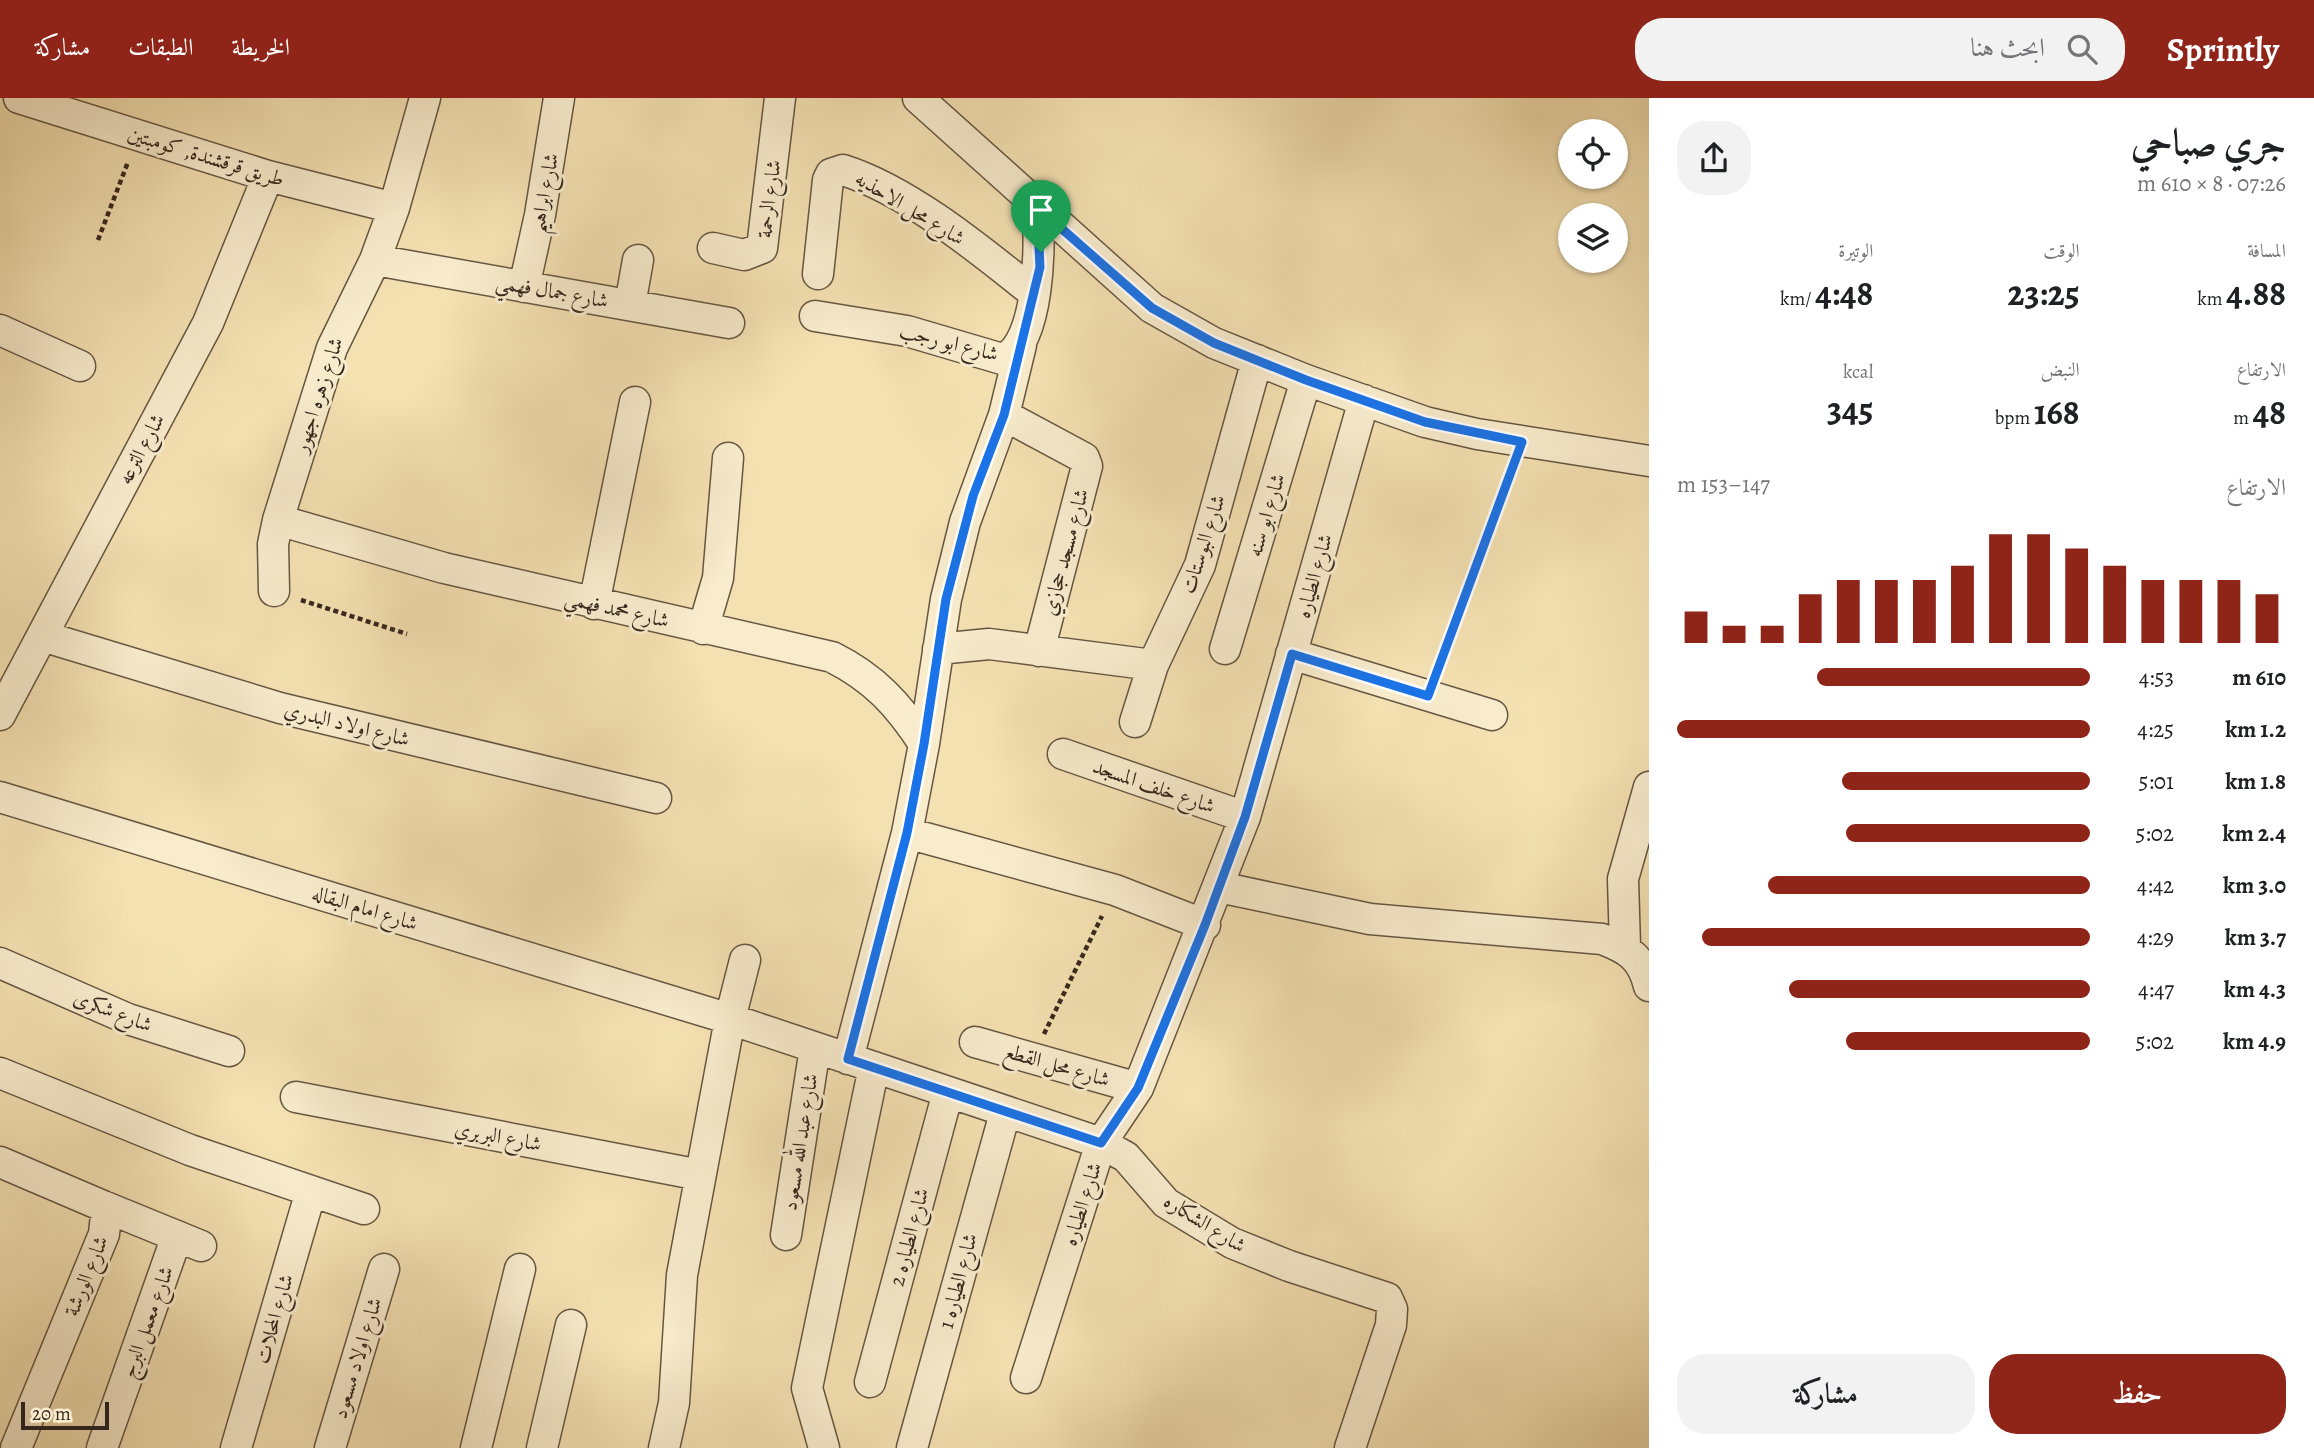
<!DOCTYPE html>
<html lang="ar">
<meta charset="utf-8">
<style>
:root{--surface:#fff;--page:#f2f2f2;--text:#202124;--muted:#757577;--accent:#8f2418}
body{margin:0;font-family:Alegreya,Amiri,serif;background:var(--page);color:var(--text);direction:rtl;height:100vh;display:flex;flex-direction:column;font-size:26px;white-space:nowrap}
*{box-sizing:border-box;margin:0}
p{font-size:23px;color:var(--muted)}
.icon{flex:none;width:38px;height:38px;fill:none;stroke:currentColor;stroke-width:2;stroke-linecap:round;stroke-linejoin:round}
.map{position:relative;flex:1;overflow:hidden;direction:ltr}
.panel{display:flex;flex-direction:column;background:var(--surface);width:665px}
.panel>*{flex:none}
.controls{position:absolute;left:1558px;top:21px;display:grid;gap:14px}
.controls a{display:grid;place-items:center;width:70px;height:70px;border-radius:50%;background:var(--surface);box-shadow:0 2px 5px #0004;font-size:35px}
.scale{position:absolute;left:21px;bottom:18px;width:88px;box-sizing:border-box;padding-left:7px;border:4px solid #36271d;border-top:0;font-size:19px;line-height:24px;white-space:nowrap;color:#36271d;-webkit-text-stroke:5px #f8eccd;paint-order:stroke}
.pin{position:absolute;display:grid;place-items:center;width:60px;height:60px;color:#fff;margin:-72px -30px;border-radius:50% 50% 50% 0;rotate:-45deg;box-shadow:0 0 7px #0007}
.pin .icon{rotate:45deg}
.round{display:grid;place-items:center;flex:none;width:74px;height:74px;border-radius:28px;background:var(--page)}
.summary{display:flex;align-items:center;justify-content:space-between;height:119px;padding:0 28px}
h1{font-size:38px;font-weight:700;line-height:52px}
.metrics{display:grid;grid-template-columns:repeat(3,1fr);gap:10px;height:119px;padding:7px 28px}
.metrics div{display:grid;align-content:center}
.metrics b{font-size:35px;font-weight:700}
.metrics small{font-size:19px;font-weight:400}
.metrics p{font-size:19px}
.chart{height:196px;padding:14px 28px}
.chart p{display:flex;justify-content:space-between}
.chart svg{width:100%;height:126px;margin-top:7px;stroke:var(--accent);stroke-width:6}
.primary-button{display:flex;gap:14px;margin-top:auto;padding:14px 28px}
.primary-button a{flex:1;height:80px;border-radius:28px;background:var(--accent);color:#fff;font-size:28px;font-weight:700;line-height:80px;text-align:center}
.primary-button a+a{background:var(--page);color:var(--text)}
ul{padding:0 28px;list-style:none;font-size:23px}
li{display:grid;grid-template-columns:112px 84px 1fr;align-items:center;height:52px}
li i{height:18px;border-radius:9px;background:var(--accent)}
header{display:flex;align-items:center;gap:42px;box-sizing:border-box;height:98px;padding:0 35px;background:var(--accent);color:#fff}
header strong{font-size:33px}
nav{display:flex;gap:38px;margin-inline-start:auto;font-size:24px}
.search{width:490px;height:63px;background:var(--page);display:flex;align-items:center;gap:18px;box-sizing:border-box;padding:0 24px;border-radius:28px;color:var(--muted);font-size:26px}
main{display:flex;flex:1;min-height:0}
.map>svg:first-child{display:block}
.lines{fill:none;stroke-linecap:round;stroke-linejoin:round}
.minor-casing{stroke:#665642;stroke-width:33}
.path{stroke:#36271d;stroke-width:4.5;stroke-dasharray:5 3.5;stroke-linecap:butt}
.minor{stroke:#f8eccd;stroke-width:30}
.route-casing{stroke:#fff;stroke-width:14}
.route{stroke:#1a73e8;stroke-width:9}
.labels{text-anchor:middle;stroke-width:6;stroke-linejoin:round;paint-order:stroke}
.street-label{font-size:21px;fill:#36271d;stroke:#f8eccd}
</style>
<header>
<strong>Sprintly</strong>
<div class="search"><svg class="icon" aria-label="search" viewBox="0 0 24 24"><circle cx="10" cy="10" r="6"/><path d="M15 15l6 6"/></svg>ابحث هنا</div>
<nav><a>الخريطة</a><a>الطبقات</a><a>مشاركة</a></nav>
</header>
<main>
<section class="panel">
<div class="summary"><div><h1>جري صباحي</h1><p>07:26 · 8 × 610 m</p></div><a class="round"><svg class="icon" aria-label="share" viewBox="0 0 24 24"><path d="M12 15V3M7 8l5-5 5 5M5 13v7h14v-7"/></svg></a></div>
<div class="metrics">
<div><p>المسافة</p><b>4.88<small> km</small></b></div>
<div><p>الوقت</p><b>23:25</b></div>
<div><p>الوتيرة</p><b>4:48<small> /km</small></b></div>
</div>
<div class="metrics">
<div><p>الارتفاع</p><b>48<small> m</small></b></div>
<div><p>النبض</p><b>168<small> bpm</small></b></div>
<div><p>kcal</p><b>345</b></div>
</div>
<div class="chart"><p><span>الارتفاع</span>147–153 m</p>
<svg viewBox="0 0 160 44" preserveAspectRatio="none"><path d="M5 44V33M15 44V38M25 44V38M35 44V27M45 44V22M55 44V22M65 44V22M75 44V17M85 44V6M95 44V6M105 44V11M115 44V17M125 44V22M135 44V22M145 44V22M155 44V27"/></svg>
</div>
<ul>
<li><b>610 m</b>4:53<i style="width:66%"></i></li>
<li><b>1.2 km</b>4:25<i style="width:100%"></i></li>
<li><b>1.8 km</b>5:01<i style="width:60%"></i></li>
<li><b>2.4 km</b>5:02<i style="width:59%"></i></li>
<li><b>3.0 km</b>4:42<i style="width:78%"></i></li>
<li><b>3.7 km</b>4:29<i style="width:94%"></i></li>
<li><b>4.3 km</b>4:47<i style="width:73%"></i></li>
<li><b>4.9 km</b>5:02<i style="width:59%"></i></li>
</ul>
<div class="primary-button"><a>حفظ</a><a>مشاركة</a></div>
</section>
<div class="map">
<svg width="1649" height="1350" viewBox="0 0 1649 1350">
<rect width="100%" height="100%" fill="#f4e1b2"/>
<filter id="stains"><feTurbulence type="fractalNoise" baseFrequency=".00286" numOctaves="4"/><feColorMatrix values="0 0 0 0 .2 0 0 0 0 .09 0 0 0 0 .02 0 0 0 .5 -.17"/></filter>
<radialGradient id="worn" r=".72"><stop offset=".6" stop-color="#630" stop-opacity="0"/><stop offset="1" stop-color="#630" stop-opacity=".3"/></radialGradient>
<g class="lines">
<defs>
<path id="minor" d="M19 0 268 78 394 110
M918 0 1152 210 1214 245 1306 282 1425 324 1477 336 1649 363
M713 150 744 157 762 150 780 0
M375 162 729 225
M818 176 828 82 831 76 843 72C909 93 980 152 1034 195
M524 189 540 117 559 0
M630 207 638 162
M815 218 907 233 1002 261C1040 249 1041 142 1037 109
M0 232 80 268
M1004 317 1084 360 1087 368 1039 553
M278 422 444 470 832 559C874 580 899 607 924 646
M274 493 273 446 278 422 332 250 375 162 394 110 425 0
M594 506 635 304
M703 531 718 480 728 360
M42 538 280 610 656 700
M938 551 989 546 1153 567
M1225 551 1306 282
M1291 556 1492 617
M0 617 208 225 268 78
M1135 624 1153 567 1200 467 1257 262
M1063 656 1245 719
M0 699 730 921 1101 1045 1126 1059 1166 1105 1232 1145 1289 1168 1387 1200 1392 1211 1391 1227 1350 1350
M907 735 1115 792 1205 827
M1219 789 1370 821 1602 841C1629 851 1642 860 1649 888
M1625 849 1623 781 1649 689
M0 865 128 921 229 953
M975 944 1138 990
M848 961 907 735 924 646 946 501 965 424 1004 317 1021 247
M0 975 190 1052 364 1111
M296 999 700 1077
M0 1064 103 1108 106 1117 104 1136 16 1350
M103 1108 201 1148
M786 1137 815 950
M1026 1280 1101 1045 1138 990 1245 719 1364 302
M870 1284 948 994
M102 1350 177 1138
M236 1350 311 1093
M330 1350 384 1171
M476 1350 520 1171
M542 1350 571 1227
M664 1350 674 1305 682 1177 730 921 745 862
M824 1350 807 1290 874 969
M912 1350 1005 1015"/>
</defs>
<use href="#minor" class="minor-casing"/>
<path class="path" d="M98 142 128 64
M301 502 407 536
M1437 573 1512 371
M1044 936 1102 818"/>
<use href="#minor" class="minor"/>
</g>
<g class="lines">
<defs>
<path id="route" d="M1037 109 1152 210 1214 245 1306 282 1425 324 1522 344 1428 598 1292 556 1245 719 1205 827 1138 990 1101 1045 848 961 907 735 924 646 946 501 973 398 1004 317 1040 169Z"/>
</defs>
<use href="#route" class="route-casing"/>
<use href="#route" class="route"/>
</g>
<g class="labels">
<g class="street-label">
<text transform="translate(206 58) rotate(17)" y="7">طريق قرقشندة, كومبتين</text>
<text transform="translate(544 95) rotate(-79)" y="7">شارع ابراهيم</text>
<text transform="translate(769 101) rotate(-83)" y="7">شارع الرحمة</text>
<text transform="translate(910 110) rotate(31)" y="7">شارع محل الاحذيه</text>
<text transform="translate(552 193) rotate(10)" y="7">شارع جمال فهمي</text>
<text transform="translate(949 244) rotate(14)" y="7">شارع ابو رجب</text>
<text transform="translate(318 297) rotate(-72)" y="7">شارع زهره اجهور</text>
<text transform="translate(141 351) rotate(-62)" y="7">شارع الترعه</text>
<text transform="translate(1266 417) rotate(-73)" y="7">شارع ابو سنه</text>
<text transform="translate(1203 446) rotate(-72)" y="7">شارع البوستات</text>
<text transform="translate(1065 454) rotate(-75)" y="7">شارع مسجد حجازي</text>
<text transform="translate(1314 478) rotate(-74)" y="7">شارع الطياره</text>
<text transform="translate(617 511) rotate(13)" y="7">شارع محمد فهمي</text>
<text transform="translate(347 626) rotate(14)" y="7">شارع اولاد البدري</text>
<text transform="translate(1154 688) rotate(19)" y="7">شارع خلف المسجد</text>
<text transform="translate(365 810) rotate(17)" y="7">شارع امام البقاله</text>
<text transform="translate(113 913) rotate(21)" y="7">شارع شكرى</text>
<text transform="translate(1057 967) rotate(16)" y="7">شارع محل القطع</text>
<text transform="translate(498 1038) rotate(11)" y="7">شارع البربري</text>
<text transform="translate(800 1044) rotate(-81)" y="7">شارع عبد الله مسعود</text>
<text transform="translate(1082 1106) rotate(-72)" y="7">شارع الطياره</text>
<text transform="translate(1205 1125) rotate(32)" y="7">شارع الشكاره</text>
<text transform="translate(909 1139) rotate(-75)" y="7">شارع الطياره 2</text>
<text transform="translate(86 1178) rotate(-68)" y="7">شارع الورشة</text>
<text transform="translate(958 1183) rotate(-75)" y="7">شارع الطياره 1</text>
<text transform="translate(274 1221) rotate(-74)" y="7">شارع المحلات</text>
<text transform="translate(147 1224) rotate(-70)" y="7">شارع معمل البرج</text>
<text transform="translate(357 1260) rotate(-73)" y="7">شارع اولاد مسعود</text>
</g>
</g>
<rect width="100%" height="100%" filter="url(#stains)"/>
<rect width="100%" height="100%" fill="url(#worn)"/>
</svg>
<div class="controls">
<a><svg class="icon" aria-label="locate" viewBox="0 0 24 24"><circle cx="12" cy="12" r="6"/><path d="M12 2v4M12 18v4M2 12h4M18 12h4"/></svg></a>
<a><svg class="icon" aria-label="layers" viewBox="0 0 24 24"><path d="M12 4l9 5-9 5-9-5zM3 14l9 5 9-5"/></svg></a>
</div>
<div class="scale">20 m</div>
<div class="pin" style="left:1041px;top:154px;background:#1e9e55"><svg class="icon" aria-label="arrive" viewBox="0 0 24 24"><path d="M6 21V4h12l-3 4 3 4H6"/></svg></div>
</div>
</main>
